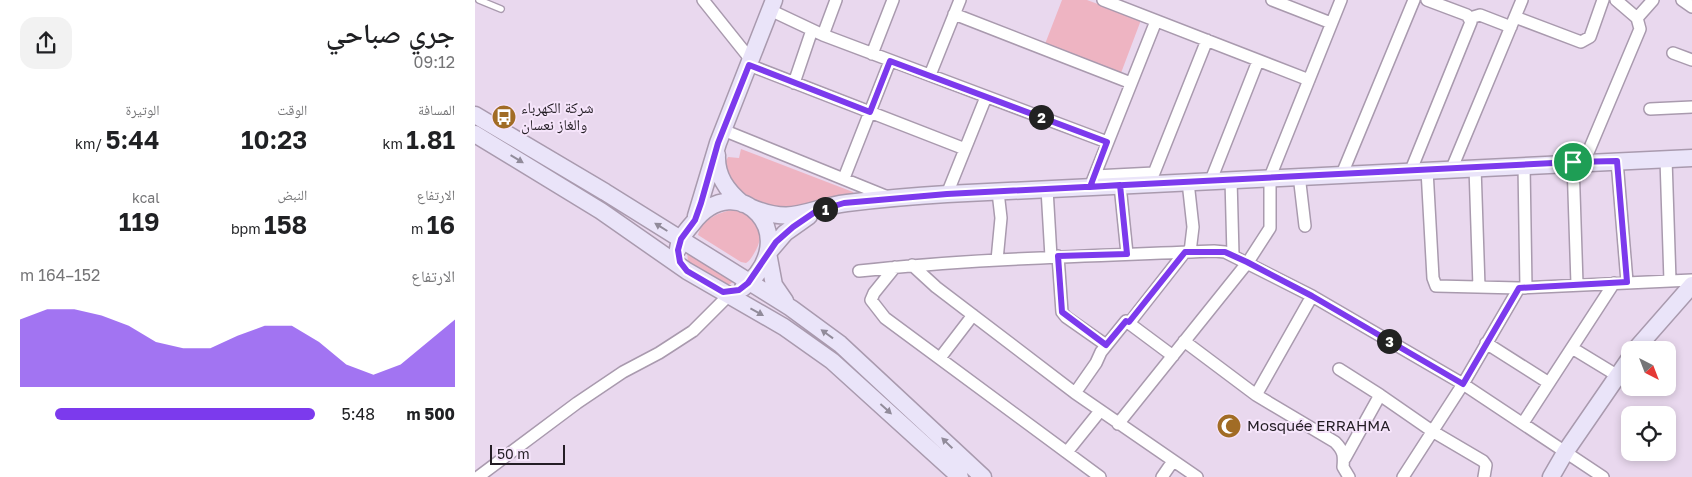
<!DOCTYPE html>
<html lang="ar">
<meta charset="utf-8">
<style>
:root{--surface:#fff;--page:#f2f2f2;--text:#202124;--muted:#757577;--accent:#7c3aed}
body{margin:0;font-family:"Golos Text","Noto Naskh Arabic",sans-serif;background:var(--page);color:var(--text);direction:rtl;height:100vh;display:flex;flex-direction:column;font-size:19px;white-space:nowrap}
*{box-sizing:border-box;margin:0}
p{font-size:16px;color:var(--muted)}
.icon{flex:none;width:28px;height:28px;fill:none;stroke:currentColor;stroke-width:2;stroke-linecap:round;stroke-linejoin:round}
.map{position:relative;flex:1;overflow:hidden;direction:ltr}
.panel{display:flex;flex-direction:column;background:var(--surface);width:475px}
.panel>*{flex:none}
.needle{width:32px;rotate:138deg}
.controls{position:absolute;left:1146px;top:341px;display:grid;gap:10px}
.controls a{display:grid;place-items:center;width:55px;height:55px;border-radius:10px;background:var(--surface);box-shadow:0 2px 8px #0003;font-size:25px}
.scale{position:absolute;left:15px;bottom:12px;width:75px;box-sizing:border-box;padding-left:5px;border:2px solid #241e25;border-top:0;font-size:14px;line-height:18px;white-space:nowrap;color:#241e25;-webkit-text-stroke:4px #f6e5fb;paint-order:stroke}
.pin{position:absolute;display:grid;place-items:center;width:42px;height:42px;color:#fff;margin:-21px;border:2px solid #fff;border-radius:50%;box-shadow:0 1px 5px #0007}
.km{position:absolute;width:25px;height:25px;margin:-12px;border-radius:50%;background:#222;color:#fff;font-size:14px;line-height:25px;text-align:center}
.round{display:grid;place-items:center;flex:none;width:52px;height:52px;border-radius:15px;background:var(--page)}
.headline{display:flex;align-items:center;justify-content:space-between;height:85px;padding:0 20px}
h1{font-size:28px;font-weight:600;line-height:38px}
.metrics{display:grid;grid-template-columns:repeat(3,1fr);gap:8px;height:85px;padding:5px 20px}
.metrics div{display:grid;align-content:center}
.metrics b{font-size:25px;font-weight:600}
.metrics small{font-size:14px;font-weight:400}
.metrics p{font-size:14px}
.chart{height:140px;padding:10px 20px}
.chart p{display:flex;justify-content:space-between}
.chart svg{width:100%;height:90px;margin-top:5px;fill:var(--accent);opacity:.7}
ul{padding:0 20px;list-style:none;font-size:16px}
li{display:grid;grid-template-columns:80px 60px 1fr;align-items:center;height:38px}
li i{height:12px;border-radius:6px;background:var(--accent)}
main{display:flex;flex:1;min-height:0}
.map>svg:first-child{display:block}
.green{fill:#eeb4c2}
.lines{fill:none;stroke-linecap:round;stroke-linejoin:round}
.lane-casing{stroke:#a99aae;stroke-width:8}
.street-casing{stroke:#a99aae;stroke-width:14}
.secondary-casing{stroke:#a99aae;stroke-width:19}
.lane{stroke:#fff;stroke-width:5.5}
.street{stroke:#fff;stroke-width:11}
.secondary{stroke:#eae4f9;stroke-width:16}
.oneway{fill:#918b9a}
.route-casing{stroke:#fff;stroke-width:10}
.route{stroke:#7c3aed;stroke-width:6}
.labels{text-anchor:middle;stroke-width:4;stroke-linejoin:round;paint-order:stroke}
.poi-label{font-size:15px;fill:#241e25;stroke:#f6e5fb;text-anchor:start}
</style>
<main>
<div class="map">
<svg width="1217" height="477" viewBox="0 0 1217 477">
<rect width="100%" height="100%" fill="#e9d8ee"/>
<path class="green" d="M587 0H612L666 20 646 73 570 44Z
M266 149 378 192 379 194 332 203 321 208H301L271 197 255 182 250 163 253 157 264 158Z
M258 210C278 214 292 229 281 250 278 255 276 260 271 263L266 262 223 235C227 220 243 212 258 210Z
M212 251 259 281 255 284H246L213 262Z"/>
<g class="lines">
<defs>
<path id="lane" d="M4 0 26 9"/>
<path id="street" d="M228 0 276 60
M628 0 834 80
M797 0 856 23
M1207 0 1217 7
M295 10 348 35 632 142
M479 14 656 83
M1040 17 1106 42 1115 37 1128 0
M995 18 1005 15 1036 27
M1162 18 1178 0
M348 35 361 0
M1198 53 1217 60
M397 54 418 0
M274 65 490 149
M455 75 485 0
M319 83 337 30
M1175 109 1217 107
M248 130 413 197
M1191 159 1195 281
M1142 161 1152 282
M1098 162 1102 284
M1109 162 1165 29 1162 18 1141 0
M1049 165 1051 288
M1000 167 1004 287
M977 168 1047 0
M936 170 996 22 992 15 952 0
M952 170 958 278 961 286 1044 288 1217 280
M867 174 939 0
M824 175 830 226
M620 176 679 173 732 40
M369 178 415 61
M756 179 758 255
M736 180 783 61
M617 182 681 21
M713 182 718 227 715 252
M645 185 652 254
M572 189 576 257
M472 194 511 97
M583 256 587 312 591 317 631 345
M522 260 526 218 523 192
M437 265 461 287 600 393 722 477
M420 267 399 293 396 300 410 318 625 477
M384 271C502 258 621 256 739 251L750 252 837 296 988 384 1128 477
M655 322 710 252
M709 341 781 395 837 296
M1011 343 1074 383
M1097 348 1143 376
M465 358 498 315
M864 369 905 395
M600 393 621 363 626 352 651 321 698 356
M781 395 860 442C869 451 869 456 868 467L874 477
M1048 423 1139 283
M643 424 773 262 795 228V177L866 0
M592 452 625 411
M870 458 905 395 957 431 1008 461 1011 465 1009 477
M3 477 102 403 148 372 184 353 218 331 253 296
M687 477 698 461
M928 477 988 384 1044 288"/>
<path id="secondary" d="M0 115 130 192 316 308 365 344 508 477
M0 134 126 211 212 271 309 327 357 361 485 477
M242 155C241 176 252 191 268 204
M275 207C319 226 331 208 372 203 405 199 439 196 472 194L1217 158
M221 216 243 143 299 0
M203 249C204 239 211 231 218 223 262 165 332 236 268 288
M310 301 299 285 293 253 310 233 334 216
M1160 350 1217 285
M1076 477 1091 451 1155 358"/>
</defs>
<use href="#lane" class="lane-casing"/>
<use href="#street" class="street-casing"/>
<use href="#secondary" class="secondary-casing"/>
<use href="#lane" class="lane"/>
<use href="#street" class="street"/>
<use href="#secondary" class="secondary"/>
</g>
<defs><path id="oneway-solid" d="M-6-.8H1V-3.2L6.5 0L1 3.2V.8H-6Z" transform="scale(1.25)"/></defs>
<g class="oneway">
<use href="#oneway-solid" transform="translate(42 159) rotate(31)"/>
<use href="#oneway-solid" transform="translate(186 227) rotate(-148)"/>
<use href="#oneway-solid" transform="translate(282 312) rotate(29)"/>
<use href="#oneway-solid" transform="translate(352 334) rotate(-144)"/>
<use href="#oneway-solid" transform="translate(411 409) rotate(42)"/>
<use href="#oneway-solid" transform="translate(472 443) rotate(-136)"/>
</g>
<g class="lines">
<defs>
<path id="route" d="M1098 162 824 176 472 194 369 203 340 212 318 227 301 242 273 283 264 290 248 292 212 271 205 262 203 250 206 239 220 220 226 203 243 143 274 65 395 112 415 61 632 142 615 187 645 185 652 254 583 256 587 312 631 345 651 321 654 322 710 252H750L772 262 837 296 988 384 1044 288 1152 282 1142 161 1098 162"/>
</defs>
<use href="#route" class="route-casing"/>
<use href="#route" class="route"/>
</g>
<defs>
<symbol id="bus-disc" viewBox="-11 -11 22 22"><circle r="9.5" fill="#a16c25" stroke="#f6e5fb"/><path d="M-5-6H5V4H4V6H2V4H-2V6H-4V4H-5ZM-3.5-4V0h7V-4ZM-3.5 1.2v1.5H-2V1.2ZM2 1.2v1.5H3.5V1.2Z" fill="#fff"/></symbol>
<symbol id="mosque-disc" viewBox="-11 -11 22 22"><circle r="9.5" fill="#a16c25" stroke="#f6e5fb"/><path d="M3.5-4.9A6 6 0 1 0 3.5 4.9A5 5 0 1 1 3.5-4.9Z" fill="#fff"/></symbol>
</defs>
<g fill-rule="evenodd">
<use href="#bus-disc" x="15" y="103" width="28" height="28"/>
<use href="#mosque-disc" x="740" y="412" width="28" height="28"/>
</g>
<g class="labels">
<g class="poi-label">
<text x="46" y="113">شركة الكهرباء<tspan x="46" dy="17">والغاز نعسان</tspan></text>
<text x="772" y="431">Mosquée ERRAHMA</text>
</g>
</g>
</svg>
<div class="controls">
<a><svg class="needle" viewBox="-14 -14 28 28"><path d="M0-13l5 13h-10z" fill="#e53935"/><path d="M0 13l5-13h-10z" fill="#757577"/></svg></a>
<a><svg class="icon" aria-label="locate" viewBox="0 0 24 24"><circle cx="12" cy="12" r="6"/><path d="M12 2v4M12 18v4M2 12h4M18 12h4"/></svg></a>
</div>
<div class="scale">50 m</div>
<div class="pin" style="left:1098px;top:162px;background:#1e9e55"><svg class="icon" aria-label="arrive" viewBox="0 0 24 24"><path d="M6 21V4h12l-3 4 3 4H6"/></svg></div>
<b class="km" style="left:350px;top:209px">1</b>
<b class="km" style="left:566px;top:117px">2</b>
<b class="km" style="left:914px;top:341px">3</b>
</div>
<section class="panel">
<div class="headline"><div><h1>جري صباحي</h1><p>09:12</p></div><a class="round"><svg class="icon" aria-label="share" viewBox="0 0 24 24"><path d="M12 15V3M7 8l5-5 5 5M5 13v7h14v-7"/></svg></a></div>
<div class="metrics">
<div><p>المسافة</p><b>1.81<small> km</small></b></div>
<div><p>الوقت</p><b>10:23</b></div>
<div><p>الوتيرة</p><b>5:44<small> /km</small></b></div>
</div>
<div class="metrics">
<div><p>الارتفاع</p><b>16<small> m</small></b></div>
<div><p>النبض</p><b>158<small> bpm</small></b></div>
<div><p>kcal</p><b>119</b></div>
</div>
<div class="chart"><p><span>الارتفاع</span>152–164 m</p>
<svg viewBox="0 0 160 44" preserveAspectRatio="none"><path d="M0 44V11L10 6L20 6L30 9L40 14L50 22L60 25L70 25L80 19L90 14L100 14L110 22L120 33L130 38L140 33L150 22L160 11V44z"/></svg>
</div>
<ul>
<li><b>500 m</b>5:48<i style="width:88%"></i></li>
</ul>
</section>
</main>
